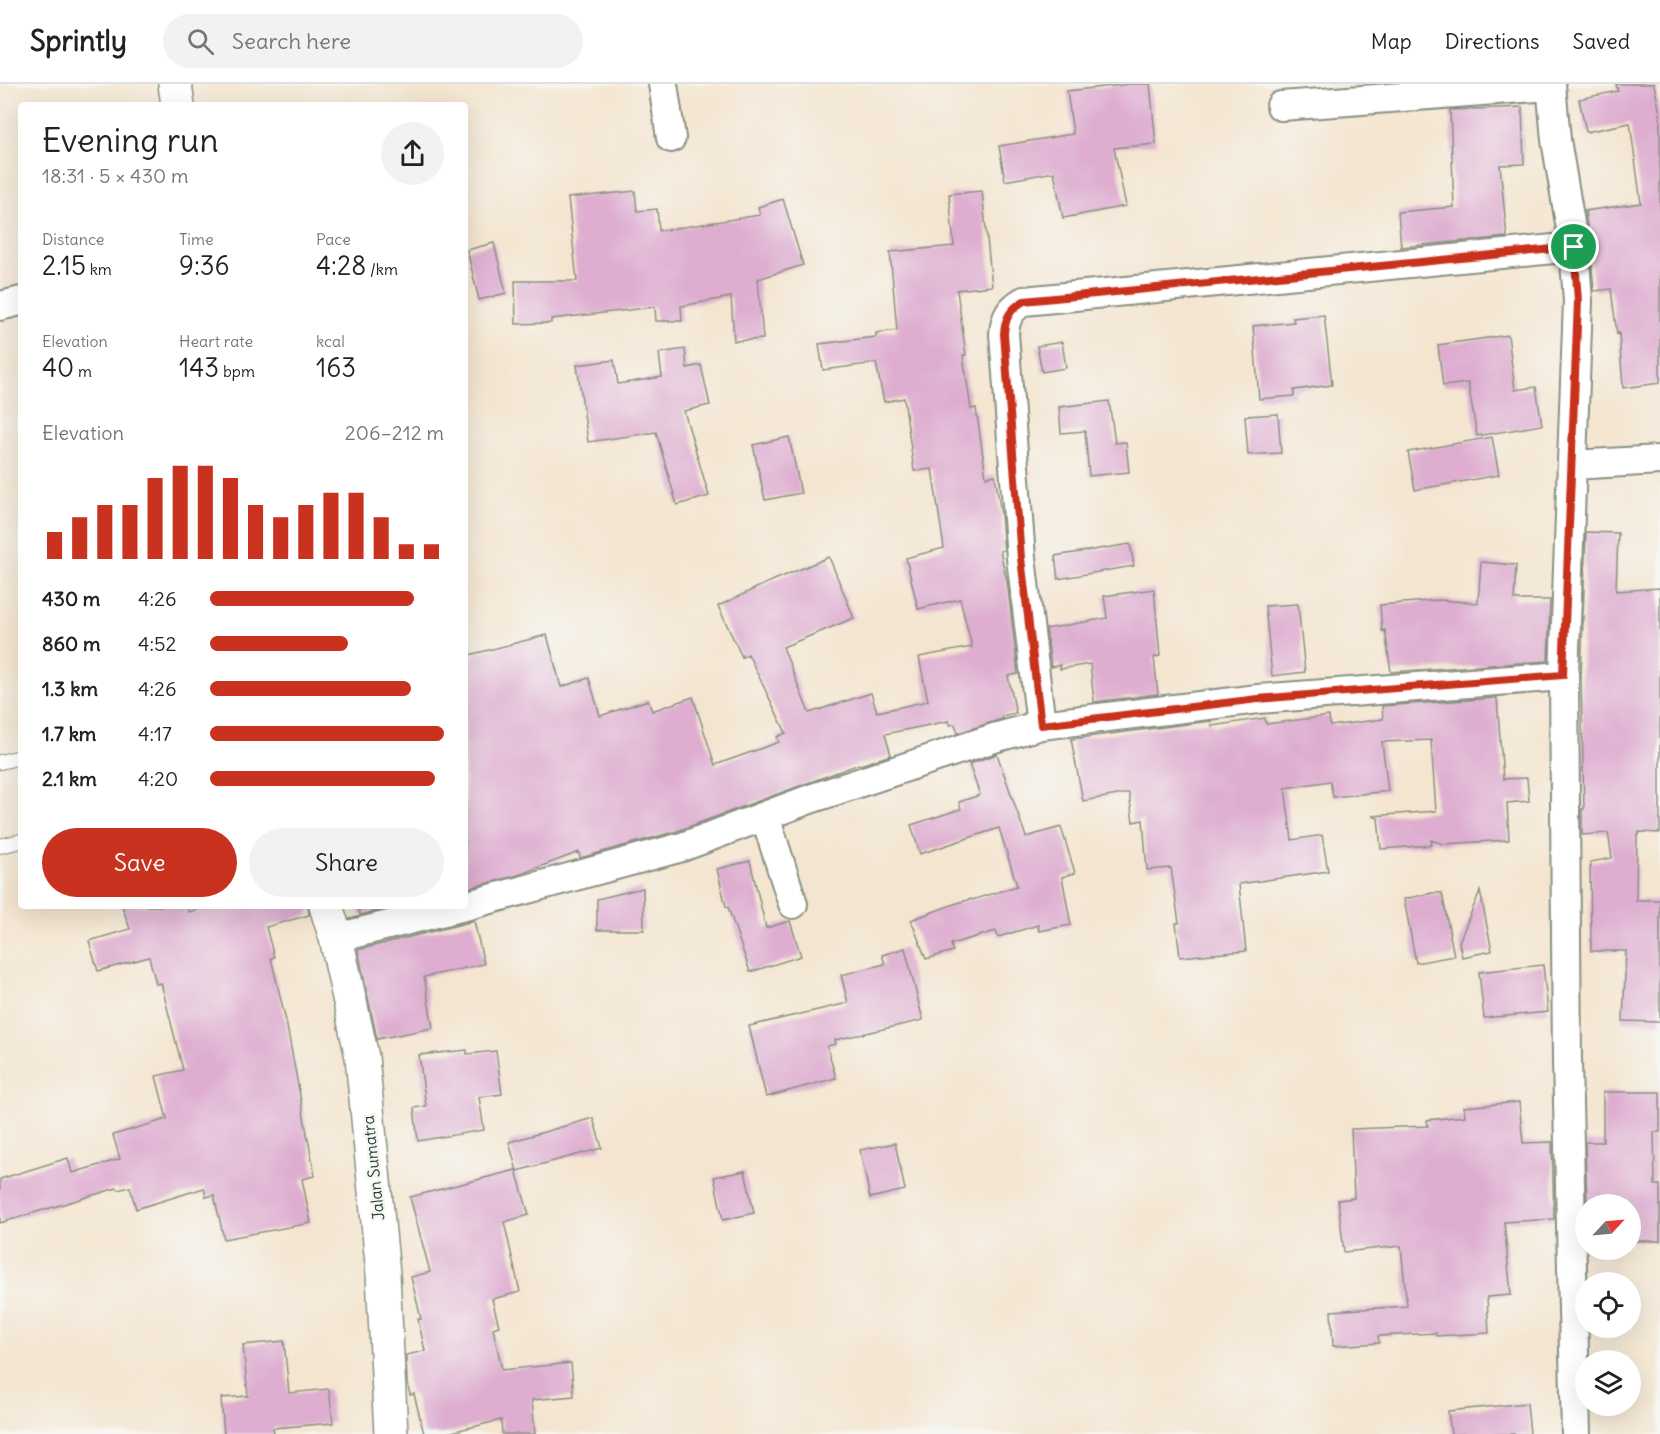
<!DOCTYPE html>
<meta charset="utf-8">
<style>
:root{--surface:#fff;--page:#f2f2f2;--text:#222;--muted:#767676;--line:#e0e0e0;--accent:#c8321e}
body{margin:0;font-family:Delius,sans-serif;background:var(--page);color:var(--text);height:100vh;display:flex;flex-direction:column;font-size:22px;white-space:nowrap}
*{box-sizing:border-box;margin:0}
p{font-size:20px;color:var(--muted)}
.icon{flex:none;width:33px;height:33px;fill:none;stroke:currentColor;stroke-width:2;stroke-linecap:round;stroke-linejoin:round}
.map{position:relative;flex:1;overflow:hidden}
.side{position:absolute;left:18px;top:18px;width:450px;height:807px;display:flex;flex-direction:column;background:var(--surface);border-radius:6px;box-shadow:0 6px 24px #0002}
.side>*{flex:none}
.needle{width:39px;rotate:64deg}
.buttons{position:absolute;left:1575px;top:1110px;display:grid;gap:12px}
.buttons a{display:grid;place-items:center;width:66px;height:66px;border-radius:50%;background:var(--surface);box-shadow:0 6px 24px #0002;font-size:30px}
.pin{position:absolute;display:grid;place-items:center;width:51px;height:51px;color:#fff;margin:-26px;border:3px solid #fff;border-radius:50%;box-shadow:0 2px 6px #0007}
.round{display:grid;place-items:center;flex:none;width:63px;height:63px;border-radius:32px;background:var(--page)}
.summary{display:flex;align-items:center;justify-content:space-between;height:102px;padding:0 24px}
h1{font-size:33px;font-weight:600;line-height:45px}
.stats{display:grid;grid-template-columns:repeat(3,1fr);gap:9px;height:102px;padding:6px 24px}
.stats div{display:grid;align-content:center}
.stats b{font-size:26px;font-weight:600}
.stats small{font-size:16px;font-weight:400}
.stats p{font-size:16px}
.chart{height:168px;padding:12px 24px}
.chart p{display:flex;justify-content:space-between}
.chart svg{width:100%;height:108px;margin-top:6px;stroke:var(--accent);stroke-width:6}
.action{display:flex;gap:12px;margin-top:auto;padding:12px 24px}
.action a{flex:1;height:69px;border-radius:36px;background:var(--accent);color:#fff;font-size:24px;font-weight:600;line-height:69px;text-align:center}
.action a+a{background:var(--page);color:var(--text)}
ul{padding:0 24px;list-style:none;font-size:20px}
li{display:grid;grid-template-columns:96px 72px 1fr;align-items:center;height:45px}
li i{height:15px;border-radius:8px;background:var(--accent)}
header{display:flex;align-items:center;gap:36px;box-sizing:border-box;height:84px;padding:0 30px;background:var(--surface);border-bottom:2px solid var(--line)}
header strong{font-size:28px}
nav{display:flex;gap:33px;margin-inline-start:auto;font-size:21px}
.search{width:420px;height:54px;background:var(--page);display:flex;align-items:center;gap:15px;box-sizing:border-box;padding:0 21px;border-radius:33px;color:var(--muted);font-size:22px}
.map>svg:first-child{display:block}
.building{fill:#deadd0}
.lines{fill:none;stroke-linecap:round;stroke-linejoin:round}
.service-casing{stroke:#8a9182;stroke-width:16}
.minor-casing{stroke:#8a9182;stroke-width:32}
.tertiary-casing{stroke:#8a9182;stroke-width:36}
.service{stroke:#fff;stroke-width:14}
.minor{stroke:#fff;stroke-width:28}
.tertiary{stroke:#fff;stroke-width:33}
.route-casing{stroke:#fff;stroke-width:12}
.route{stroke:#c8321e;stroke-width:8}
.labels{text-anchor:middle;stroke-width:5;stroke-linejoin:round;paint-order:stroke}
.street-label{font-size:16px;fill:#1f3d34;stroke:#f6f6f2}
</style>
<header>
<strong>Sprintly</strong>
<div class="search"><svg class="icon" aria-label="search" viewBox="0 0 24 24"><circle cx="10" cy="10" r="6"/><path d="M15 15l6 6"/></svg>Search here</div>
<nav><a>Map</a><a>Directions</a><a>Saved</a></nav>
</header>
<div class="map">
<svg width="1660" height="1350" viewBox="0 0 1660 1350">
<rect width="100%" height="100%" fill="#f6f6f2"/>
<filter id="ink" filterUnits="userSpaceOnUse"><feTurbulence type="fractalNoise" baseFrequency=".0167" numOctaves="2"/><feDisplacementMap in="SourceGraphic" scale="12" xChannelSelector="R" yChannelSelector="G"/><feConvolveMatrix kernelMatrix="1 2 1 2 8 2 1 2 1" color-interpolation-filters="sRGB"/></filter>
<filter id="wash" filterUnits="userSpaceOnUse"><feTurbulence type="fractalNoise" baseFrequency=".008" numOctaves="4" result="noise"/><feDisplacementMap in="SourceGraphic" scale="24" xChannelSelector="R" yChannelSelector="G"/><feGaussianBlur stdDeviation="1.35" result="paint"/><feColorMatrix in="noise" values="0 0 0 0 0 0 0 0 0 0 0 0 0 0 0 0 0 1.4 0 .05"/><feComposite in="paint" operator="in"/></filter>
<g filter="url(#wash)">
<rect width="100%" height="100%" fill="#f4e5d0"/>
<g id="blocks">
<path class="building" d="M1131 0H1150L1156 60 1114 64 1126 122 1063 134 1054 88 1005 97 999 62 1073 50 1067 7Z
M1616 0H1654L1660 29V299L1623 304 1619 249 1617 250 1611 205 1594 207 1590 162 1585 127 1641 119 1630 39 1586 48 1579 15 1618 7Z
M1522 23 1524 80 1500 81 1507 153 1401 163 1398 128 1454 123 1450 26Z
M635 107 637 127 657 125 659 147 760 131 758 123 783 115 803 181 758 195 763 255 734 257 731 213 681 222 682 237H656L655 223 551 235V239L516 240 515 197H577L568 114Z
M982 107 992 202 957 206 966 271H963L971 325 976 324 986 393 995 391 1001 430 1004 466 1000 467 1007 497 1018 590 1008 592 1016 629 1002 632V635L958 649 955 640 950 641 949 637 885 650 891 671 860 681 859 680 677 747 580 774 579 768 518 791 465 805V572L547 551 561 603 589 594 600 632 648 616 652 627 693 613 715 681 779 658 777 653 786 649 748 570 742 573 718 522 767 499 829 473 854 534 783 563 809 629 871 609 877 628 928 617 919 573 972 563 960 515 918 525 906 474 944 464 932 385 914 387 904 314 884 318 876 279 823 286 819 260 876 253V249L897 246 890 168 954 162 949 110Z
M494 159 506 209 479 216 467 166Z
M1324 231 1332 301 1294 306V312L1259 315 1253 242 1294 238 1293 234Z
M1508 251 1515 306 1536 303 1542 341 1477 352 1468 299 1443 302 1438 261Z
M1062 258 1066 284 1042 288 1037 262Z
M685 265 687 284 701 281 710 321 684 327 709 412 677 421 656 348 588 358 577 281 614 276 618 300 662 293 659 269Z
M1109 317 1115 359 1126 358 1129 388 1089 392 1085 347 1061 349 1059 323Z
M1278 330 1281 369 1248 371 1245 332Z
M789 353 801 409 765 416 753 361Z
M1492 353 1499 391 1415 406 1408 368Z
M1586 448 1618 449 1616 507 1660 504V749L1639 748V751H1637L1636 816H1660V938L1623 937 1626 867H1591L1590 778 1612 774 1608 749 1582 751V725H1584L1581 592Z
M1130 460 1134 482 1058 495 1055 472Z
M1481 478 1516 481 1514 516H1550L1548 577 1391 588 1385 546 1382 547 1380 521 1439 516 1478 519Z
M1154 505 1160 572 1154 573 1158 610 1094 618 1090 580 1060 585V581L1051 583 1046 545 1107 534 1104 512Z
M1298 520 1305 588 1272 592 1265 522Z
M1497 614 1503 695 1527 694 1529 717 1507 719 1509 756 1443 760 1431 756 1432 761 1381 765 1378 734 1372 732 1436 727 1431 656 1382 658 1388 707 1333 713 1330 697 1285 704 1292 756 1322 751 1328 787 1239 800 1246 867 1180 873 1176 839H1179L1171 784 1147 786 1143 736 1133 738 1129 709 1083 717 1071 655 1211 637 1212 642 1265 634 1266 640 1329 632 1330 642 1383 635 1382 622Z
M997 670 1026 753 1061 743 1075 789 1062 793 1071 841 1039 847 1038 841 998 853 996 847 951 860 953 867 926 875 911 836 957 819 971 815 972 816 1017 802 999 744 920 770 911 741 961 725 959 718 980 711 969 680Z
M750 777 766 844 790 837 801 872 750 888 728 823H726L717 785Z
M643 804 644 846H597V815Z
M1480 807 1492 867 1462 873 1459 858Z
M1432 809H1442L1454 872 1416 879 1404 815Z
M122 822H187L188 828 210 822H308L309 831 266 843 274 873 271 874 286 937 315 1092 302 1095 311 1139 224 1155 214 1111 206 1113 204 1104 136 1125 130 1103 118 1106 117 1104 0 1139V1095L68 1074 72 1089 120 1075 113 1051 167 1035 156 992 183 986 161 899 156 900 149 873 98 887 89 857 130 845Z
M358 822H396L360 831Z
M474 837 484 880 424 893 433 944 377 955 358 866Z
M905 864 923 936 835 956 836 960 827 962 836 994 766 1013 749 942 848 919 841 891 885 880 882 871Z
M1543 881 1548 928 1484 934 1479 888Z
M467 966V970L496 967 502 1010 479 1013 484 1046 418 1057 414 1024 426 1022 419 971Z
M1603 1008H1660V1048H1654L1655 1101H1660V1157H1630V1120H1587L1585 1058H1603Z
M1519 1018 1523 1059 1552 1058 1554 1135 1504 1138 1511 1211 1487 1213 1489 1249 1436 1252V1249L1378 1252 1379 1259 1333 1262 1331 1227 1407 1222 1401 1162 1344 1168 1338 1116 1354 1114 1351 1045 1428 1042 1427 1036 1465 1032 1464 1023Z
M593 1034 602 1064 517 1087 509 1058Z
M895 1059 905 1106 870 1114 860 1066Z
M516 1086 529 1131 504 1138 520 1208 492 1215 499 1242 493 1244 502 1286 571 1279 574 1312 532 1316 535 1350H502L501 1336 443 1350H424L414 1310 410 1311 407 1297 406 1271 425 1267 418 1235H421L411 1193 430 1188 410 1113Z
M745 1087 754 1129 723 1136 714 1093Z
M284 1257 289 1309 329 1305 333 1339 273 1344 274 1350H224L221 1314 248 1312 243 1261Z
M1527 1319 1530 1350H1451L1448 1327Z"/>
</g>
</g>
<g filter="url(#ink)">
<use href="#blocks" fill-opacity="0" stroke="#8a9182" stroke-width="1.5"/>
<g class="lines">
<defs>
<path id="service" d="M0 678 21 673
M0 762 21 757"/>
<path id="minor" d="M663 0 671 54
M1551 0 1556 56 1574 163 1578 217 1564 592 1567 977 1576 1350
M1281 22 1551 2
M0 222 21 217
M1572 381 1660 376
M1041 641 1021 474 1004 250C1005 234 1010 225 1024 217L1574 163
M765 732 793 820
M465 822 682 763 810 715 994 654 1041 641 1258 615 1564 592
M336 854 465 822"/>
<path id="tertiary" d="M175 0 178 21
M326 822 336 854 362 973 383 1190 391 1350"/>
</defs>
<use href="#service" class="service-casing"/>
<use href="#minor" class="minor-casing"/>
<use href="#tertiary" class="tertiary-casing"/>
<use href="#service" class="service"/>
<use href="#minor" class="minor"/>
<use href="#tertiary" class="tertiary"/>
</g>
</g>
<g class="lines" filter="url(#ink)">
<defs>
<path id="route" d="M1574 163 1578 217 1563 591 1258 615 1041 641 1021 474 1004 250C1005 234 1010 225 1024 217Z"/>
</defs>
<use href="#route" class="route-casing"/>
<use href="#route" class="route"/>
</g>
<g class="labels">
<g class="street-label">
<text transform="translate(373 1084) rotate(-96)" y="6">Jalan Sumatra</text>
</g>
</g>
</svg>
<div class="buttons">
<a><svg class="needle" viewBox="-14 -14 28 28"><path d="M0-13l5 13h-10z" fill="#e53935"/><path d="M0 13l5-13h-10z" fill="#767676"/></svg></a>
<a><svg class="icon" aria-label="locate" viewBox="0 0 24 24"><circle cx="12" cy="12" r="6"/><path d="M12 2v4M12 18v4M2 12h4M18 12h4"/></svg></a>
<a><svg class="icon" aria-label="layers" viewBox="0 0 24 24"><path d="M12 4l9 5-9 5-9-5zM3 14l9 5 9-5"/></svg></a>
</div>
<div class="pin" style="left:1574px;top:163px;background:#1e9e55"><svg class="icon" aria-label="arrive" viewBox="0 0 24 24"><path d="M6 21V4h12l-3 4 3 4H6"/></svg></div>
<section class="side">
<div class="summary"><div><h1>Evening run</h1><p>18:31 · 5 × 430 m</p></div><a class="round"><svg class="icon" aria-label="share" viewBox="0 0 24 24"><path d="M12 15V3M7 8l5-5 5 5M5 13v7h14v-7"/></svg></a></div>
<div class="stats">
<div><p>Distance</p><b>2.15<small> km</small></b></div>
<div><p>Time</p><b>9:36</b></div>
<div><p>Pace</p><b>4:28<small> /km</small></b></div>
</div>
<div class="stats">
<div><p>Elevation</p><b>40<small> m</small></b></div>
<div><p>Heart rate</p><b>143<small> bpm</small></b></div>
<div><p>kcal</p><b>163</b></div>
</div>
<div class="chart"><p><span>Elevation</span>206–212 m</p>
<svg viewBox="0 0 160 44" preserveAspectRatio="none"><path d="M5 44V33M15 44V27M25 44V22M35 44V22M45 44V11M55 44V6M65 44V6M75 44V11M85 44V22M95 44V27M105 44V22M115 44V17M125 44V17M135 44V27M145 44V38M155 44V38"/></svg>
</div>
<ul>
<li><b>430 m</b>4:26<i style="width:87%"></i></li>
<li><b>860 m</b>4:52<i style="width:59%"></i></li>
<li><b>1.3 km</b>4:26<i style="width:86%"></i></li>
<li><b>1.7 km</b>4:17<i style="width:100%"></i></li>
<li><b>2.1 km</b>4:20<i style="width:96%"></i></li>
</ul>
<div class="action"><a>Save</a><a>Share</a></div>
</section>
</div>
